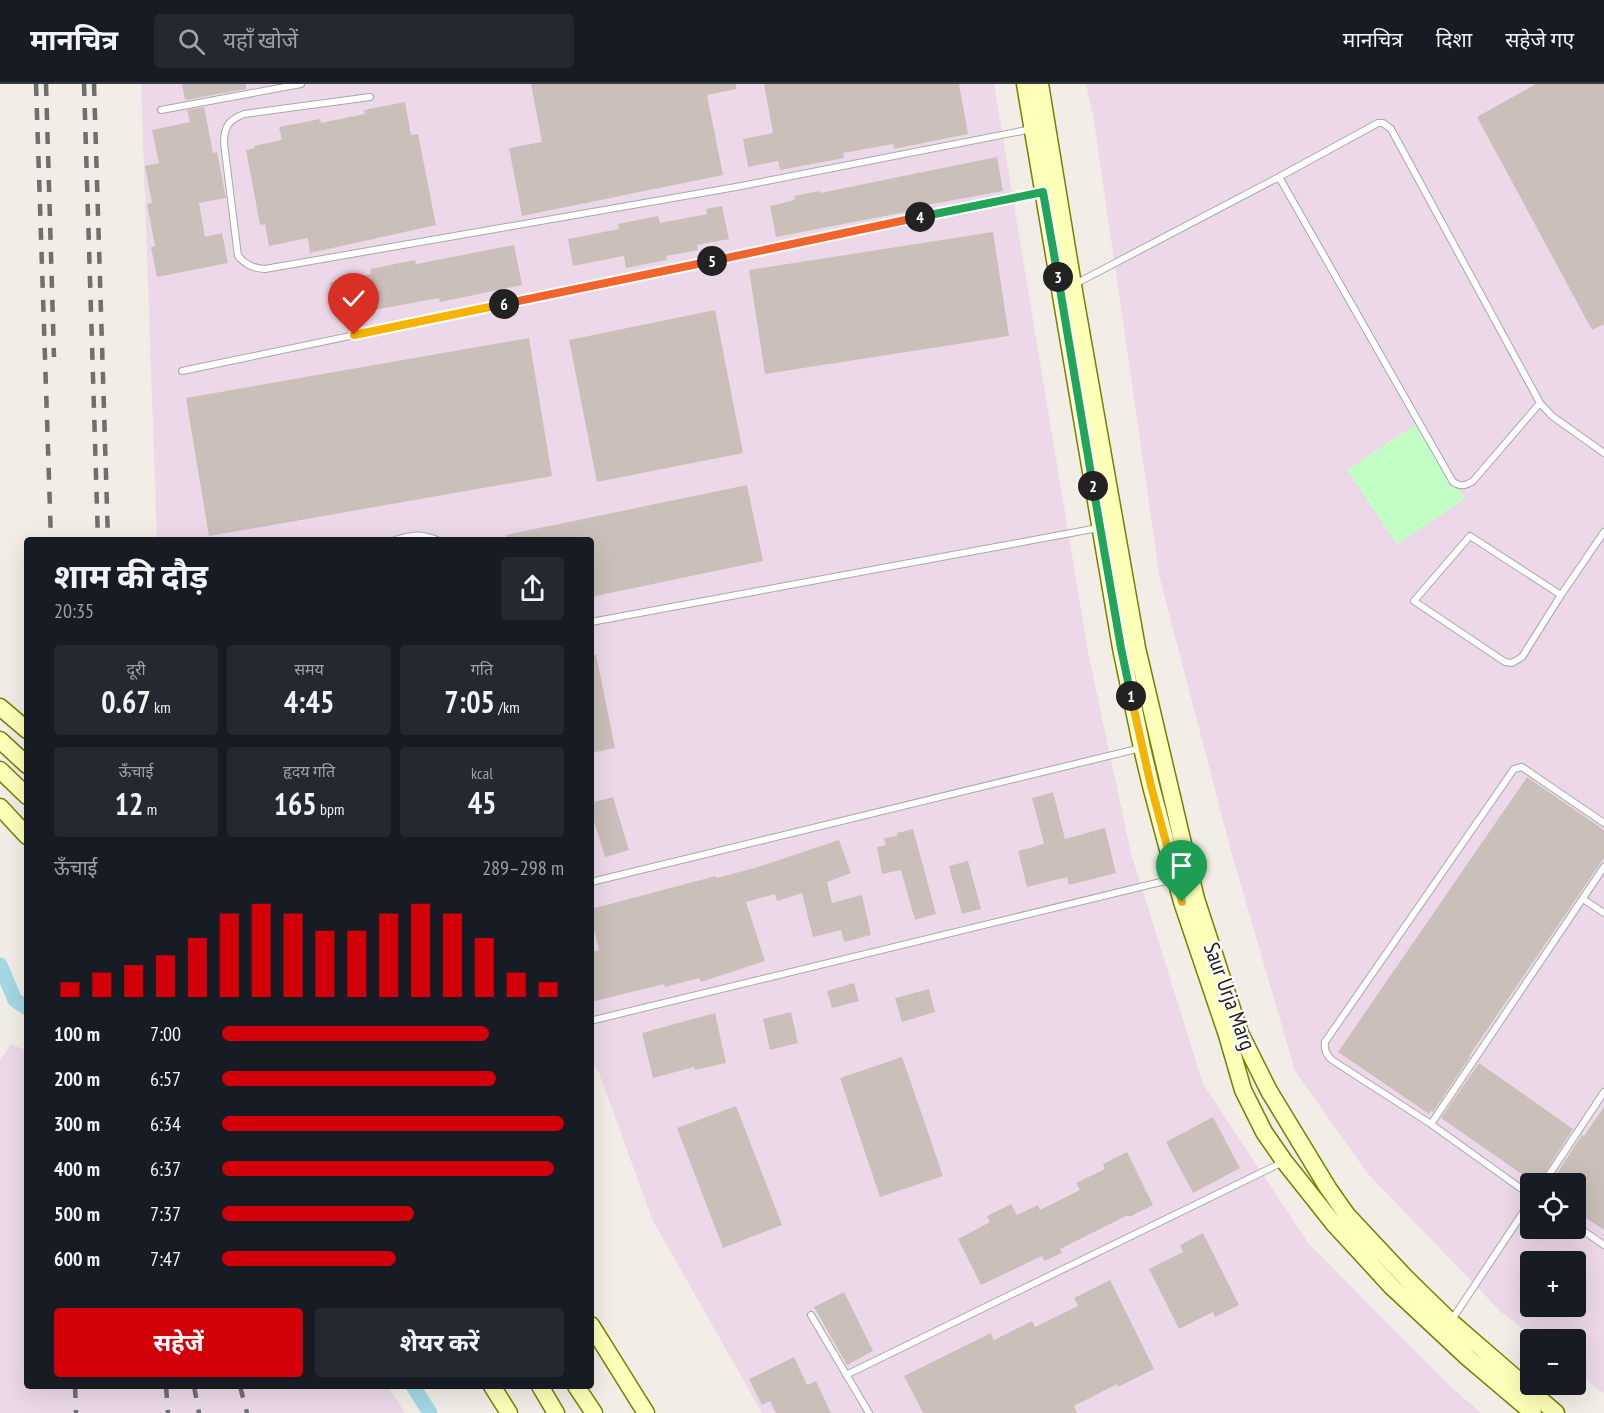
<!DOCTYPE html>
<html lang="hi">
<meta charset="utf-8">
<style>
:root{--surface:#171b24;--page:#242831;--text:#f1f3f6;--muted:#9ea1a6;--line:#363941;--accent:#d20008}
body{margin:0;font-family:"PT Sans Narrow","Noto Sans Devanagari",sans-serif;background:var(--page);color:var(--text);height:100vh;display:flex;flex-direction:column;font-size:22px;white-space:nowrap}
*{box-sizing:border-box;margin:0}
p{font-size:20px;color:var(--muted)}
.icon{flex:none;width:33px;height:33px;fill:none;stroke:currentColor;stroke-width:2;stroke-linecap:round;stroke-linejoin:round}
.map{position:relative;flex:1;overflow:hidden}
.panel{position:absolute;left:24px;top:453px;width:570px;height:852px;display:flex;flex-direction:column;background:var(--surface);border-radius:6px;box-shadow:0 6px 24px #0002}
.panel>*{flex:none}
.controls{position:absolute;left:1520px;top:1089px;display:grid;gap:12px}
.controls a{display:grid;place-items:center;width:66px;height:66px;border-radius:6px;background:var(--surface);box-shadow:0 6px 24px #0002;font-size:30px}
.pin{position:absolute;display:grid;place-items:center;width:51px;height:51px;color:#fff;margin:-62px -26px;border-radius:50% 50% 50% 0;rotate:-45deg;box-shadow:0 0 6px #0007}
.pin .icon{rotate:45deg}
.km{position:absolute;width:30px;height:30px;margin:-15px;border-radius:50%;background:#222;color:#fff;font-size:16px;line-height:30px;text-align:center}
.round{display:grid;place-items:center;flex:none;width:63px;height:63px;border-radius:6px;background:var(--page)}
.headline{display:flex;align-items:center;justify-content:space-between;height:102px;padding:0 30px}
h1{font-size:33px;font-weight:700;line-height:45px}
.metrics{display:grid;grid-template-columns:repeat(3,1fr);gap:9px;height:102px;padding:6px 30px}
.metrics div{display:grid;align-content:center;border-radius:6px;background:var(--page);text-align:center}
.metrics b{font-size:30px;font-weight:700}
.metrics small{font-size:16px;font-weight:400}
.metrics p{font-size:16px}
.chart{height:168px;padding:12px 30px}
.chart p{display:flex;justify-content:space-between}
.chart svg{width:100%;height:108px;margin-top:6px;stroke:var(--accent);stroke-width:6}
.primary-button{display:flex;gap:12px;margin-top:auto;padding:12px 30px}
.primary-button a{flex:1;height:69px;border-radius:6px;background:var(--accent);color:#fff;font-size:24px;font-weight:700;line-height:69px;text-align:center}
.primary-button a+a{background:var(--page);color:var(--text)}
ul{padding:0 30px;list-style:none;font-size:20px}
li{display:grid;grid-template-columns:96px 72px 1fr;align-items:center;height:45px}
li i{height:15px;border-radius:8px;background:var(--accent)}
header{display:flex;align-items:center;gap:36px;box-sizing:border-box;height:84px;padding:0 30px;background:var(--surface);border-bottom:2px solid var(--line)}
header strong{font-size:28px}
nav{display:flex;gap:33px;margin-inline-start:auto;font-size:21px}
.search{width:420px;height:54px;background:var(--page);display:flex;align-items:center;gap:15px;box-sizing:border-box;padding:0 21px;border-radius:6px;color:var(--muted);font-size:22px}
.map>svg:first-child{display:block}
.industrial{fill:#ecd8e9;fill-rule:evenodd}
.park{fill:#c1ffc4}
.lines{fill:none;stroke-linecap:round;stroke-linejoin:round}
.canal{stroke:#a4d8e4;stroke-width:15}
.building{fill:#cbc0b9}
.lane-casing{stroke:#a8a8a8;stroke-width:8}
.secondary-casing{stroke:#778000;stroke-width:19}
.lane{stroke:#fff;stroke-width:6}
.secondary{stroke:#feffb8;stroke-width:16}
.rail{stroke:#6f6f6f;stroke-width:4.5;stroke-dasharray:12 12;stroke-linecap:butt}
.split-1-casing{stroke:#fff;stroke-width:12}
.split-2-casing{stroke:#fff;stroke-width:12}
.split-3-casing{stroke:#fff;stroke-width:12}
.split-4-casing{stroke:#fff;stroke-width:12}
.split-5-casing{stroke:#fff;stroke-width:12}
.split-6-casing{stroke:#fff;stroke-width:12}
.split-7-casing{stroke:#fff;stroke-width:12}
.split-1{stroke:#f5b400;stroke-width:8}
.split-2{stroke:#22a559;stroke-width:8}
.split-3{stroke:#22a559;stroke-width:8}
.split-4{stroke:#22a559;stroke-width:8}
.split-5{stroke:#f0652b;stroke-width:8}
.split-6{stroke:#f0652b;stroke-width:8}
.split-7{stroke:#f5b400;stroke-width:8}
.labels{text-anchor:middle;stroke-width:4.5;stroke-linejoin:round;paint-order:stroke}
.street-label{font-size:22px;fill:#212121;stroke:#fff}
</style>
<header>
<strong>मानचित्र</strong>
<div class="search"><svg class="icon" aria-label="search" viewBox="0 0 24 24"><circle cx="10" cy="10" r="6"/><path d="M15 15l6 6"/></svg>यहाँ खोजें</div>
<nav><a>मानचित्र</a><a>दिशा</a><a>सहेजे गए</a></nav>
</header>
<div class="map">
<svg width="1604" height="1329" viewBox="0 0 1604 1329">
<rect width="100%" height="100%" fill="#f2eee7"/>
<path class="industrial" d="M141 0H994L1089 573 1131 769 1203 1000 1309 1160 1447 1299 1481 1329H762L652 1135 598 986 591 979V456H157Z
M1086 0H1604V1310L1575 1286V1256L1537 1255 1501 1228 1368 1090 1295 987 1231 767 1160 495 1094 37ZM1530 1100H1575V1144H1530ZM1530 1178H1575V1222H1530Z
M11 960 27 967V1302H388L405 1329H0V976Z"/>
<path class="park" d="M1415 341 1465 415 1397 460 1347 386Z"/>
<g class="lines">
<path class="canal" d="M0 881 15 916 27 924
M413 1302 430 1329"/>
</g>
<path class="building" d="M182 0H246V5L185 16Z
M531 0H736V5L707 11 723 91 522 132 509 64 542 58Z
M764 0H959L968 50 894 65 893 60 843 69 844 74 780 86 778 77 748 83 743 55 773 49Z
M1536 0H1604V240L1592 246 1477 33Z
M405 18 411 51 418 50 436 141 310 169 308 154 269 162 265 140 260 141 246 66 255 64 254 62 282 56 279 43 320 35 321 39 365 30 364 26Z
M204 23 213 69 217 68 226 114 199 119 205 153 222 149 228 179 157 193 151 163 155 162 147 120 152 119 145 82 159 79 152 46 190 38 187 26Z
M997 73 1003 107 921 122V125L776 153 770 122 795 116 794 112 820 107V109Z
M722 122 729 155 697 161 698 166 666 172 667 176 626 184 624 172 573 182 568 155 619 145 618 140 658 132 660 139 707 130 706 125Z
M993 148 1009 252 765 290 749 186Z
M514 161 522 201 440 218 439 214 336 233 330 199 371 190 370 185 415 176 416 180Z
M715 226 743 369 597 398 569 256Z
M529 254 552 392 209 452 186 314Z
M747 401 763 477 591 513V456H507L506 451Z
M591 571H596L615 664 591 669Z
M1527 693 1604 746V774L1469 972 1470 973 1433 1028 1431 1027 1429 1030 1338 968Z
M1053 708 1065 755 1105 744 1116 789 1069 801 1067 793 1027 803 1018 767 1044 760 1032 714Z
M613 713 629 766 605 773 591 727V719Z
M913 745 936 830 915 836 901 786 882 790 877 763 886 761 884 754 897 752V749Z
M839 756 851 789 827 798 832 819 862 811 871 851 844 858 841 846 813 853 802 809 777 817 775 810 746 818 765 877 701 898 699 894 665 903 664 900 591 918V868L599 866 591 833V825L716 792 717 794 758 783Z
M968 777 981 825 962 830 949 782Z
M854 899 859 917 832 924 827 907Z
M929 905 935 928 902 938 895 914Z
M791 928 798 959 770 966 763 935Z
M715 929 726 979 695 986 694 983 653 994 642 949Z
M902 973 943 1092 880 1113 840 994Z
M1479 979 1573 1045 1538 1100H1536L1441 1034Z
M736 1022 782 1141 723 1164 677 1044Z
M1604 1023V1146L1575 1127V1100H1550L1582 1051 1584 1052Z
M1213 1033 1240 1084 1193 1109 1166 1058Z
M1127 1068 1153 1121 1129 1133 1128 1131 1060 1165 1062 1169 1044 1177 1042 1172 981 1201 958 1155 990 1138 987 1132 1011 1120 1017 1131 1038 1121 1040 1126 1080 1106 1076 1099 1105 1085 1103 1080Z
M1203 1149 1239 1221 1215 1233 1213 1228 1179 1245 1149 1185 1183 1168 1180 1161Z
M1110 1196 1154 1285 1118 1303 1117 1300 1074 1322 1077 1329H923L904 1292 991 1249 994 1256 1032 1237 1035 1243 1078 1222 1074 1214Z
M844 1208 873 1267 847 1281 814 1223Z
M794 1273 807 1301 816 1297 831 1329H776L770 1317 762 1321 749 1295Z"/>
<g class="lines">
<defs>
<path id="lane" d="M370 13 244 30C229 36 224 42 224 59L238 172C246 181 253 184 265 185L736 103 1032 45
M161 26 301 0
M1279 93 1453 398C1461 403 1465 402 1473 397L1540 319
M1075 200 1279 93 1378 39H1383L1391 45 1540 319 1552 332 1604 369
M182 287 1043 108
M395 456C412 451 420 449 437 456
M1561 511 1470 452 1414 517 1505 578 1512 579 1522 573 1561 511 1604 448
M591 538 1098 444
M591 798 1141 664
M1583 815 1604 829
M594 936 1173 795
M1431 1040 1604 783
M1543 1100 1604 1008
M1530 1111 1431 1040 1332 976C1326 970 1324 966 1325 958L1514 685 1522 683 1604 739
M1575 1141 1604 1161
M811 1231 869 1329
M1451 1237 1530 1118
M846 1291 1283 1078"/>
<path id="secondary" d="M1025 0 1121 564 1142 664 1151 702 1182 818 1227 951 1243 1006 1264 1048 1284 1077 1334 1140 1392 1203 1468 1274 1533 1329
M1040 0 1075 213 1137 564 1196 815 1240 949 1269 1007 1328 1104 1347 1131 1406 1194 1450 1237 1556 1329
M0 623 27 646
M0 656 27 681
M0 686 27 712
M0 723 27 752
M591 1241 646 1329
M492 1302 509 1329
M540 1302 556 1329
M576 1302 594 1329"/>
</defs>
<use href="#lane" class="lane-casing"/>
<use href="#secondary" class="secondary-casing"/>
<use href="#lane" class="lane"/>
<use href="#secondary" class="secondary"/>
<path class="rail" d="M36 0 51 456
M46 0 54 273
M84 0 98 456
M94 0 108 456
M75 1302 76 1329
M166 1302 168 1329
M194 1302 199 1329
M240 1302 247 1329"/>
</g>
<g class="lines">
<defs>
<path id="split-1" d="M1131 612 1151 702 1182 818"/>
<path id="split-2" d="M1093 402 1121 564 1131 612"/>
<path id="split-3" d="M1058 193 1093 402"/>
<path id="split-4" d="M920 133 1043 108 1058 193"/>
<path id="split-5" d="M712 177 920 133"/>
<path id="split-6" d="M504 220 712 177"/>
<path id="split-7" d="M354 251 504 220"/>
</defs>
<use href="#split-1" class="split-1-casing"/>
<use href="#split-2" class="split-2-casing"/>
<use href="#split-3" class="split-3-casing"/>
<use href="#split-4" class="split-4-casing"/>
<use href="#split-5" class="split-5-casing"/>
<use href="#split-6" class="split-6-casing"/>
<use href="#split-7" class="split-7-casing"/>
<use href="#split-1" class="split-1"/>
<use href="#split-2" class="split-2"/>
<use href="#split-3" class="split-3"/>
<use href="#split-4" class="split-4"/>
<use href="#split-5" class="split-5"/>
<use href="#split-6" class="split-6"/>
<use href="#split-7" class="split-7"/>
</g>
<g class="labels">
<g class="street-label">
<text transform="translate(1230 912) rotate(70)" y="8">Saur Urja Marg</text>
</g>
</g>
</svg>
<div class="controls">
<a><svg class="icon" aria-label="locate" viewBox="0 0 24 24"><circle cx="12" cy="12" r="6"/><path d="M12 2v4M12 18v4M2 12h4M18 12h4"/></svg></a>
<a>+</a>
<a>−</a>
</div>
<div class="pin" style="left:1182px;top:818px;background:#1e9e55"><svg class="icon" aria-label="arrive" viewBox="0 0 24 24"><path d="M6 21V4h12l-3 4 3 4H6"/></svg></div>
<div class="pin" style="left:354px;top:251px;background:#d93025"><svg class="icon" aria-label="check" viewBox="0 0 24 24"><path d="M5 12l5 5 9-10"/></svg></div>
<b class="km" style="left:1131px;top:612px">1</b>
<b class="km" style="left:1093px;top:402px">2</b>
<b class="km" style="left:1058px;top:193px">3</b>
<b class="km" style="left:920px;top:133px">4</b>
<b class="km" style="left:712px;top:177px">5</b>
<b class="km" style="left:504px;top:220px">6</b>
<section class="panel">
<div class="headline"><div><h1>शाम की दौड़</h1><p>20:35</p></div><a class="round"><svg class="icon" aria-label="share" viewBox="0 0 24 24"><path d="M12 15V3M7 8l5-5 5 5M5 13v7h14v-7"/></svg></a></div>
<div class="metrics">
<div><p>दूरी</p><b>0.67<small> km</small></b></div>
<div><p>समय</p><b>4:45</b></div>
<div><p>गति</p><b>7:05<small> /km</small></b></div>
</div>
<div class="metrics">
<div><p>ऊँचाई</p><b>12<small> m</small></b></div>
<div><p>हृदय गति</p><b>165<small> bpm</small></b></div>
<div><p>kcal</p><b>45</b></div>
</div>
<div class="chart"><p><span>ऊँचाई</span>289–298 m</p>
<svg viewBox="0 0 160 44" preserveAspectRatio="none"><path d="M5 44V38M15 44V34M25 44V31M35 44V27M45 44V20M55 44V10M65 44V6M75 44V10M85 44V17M95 44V17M105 44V10M115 44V6M125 44V10M135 44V20M145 44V34M155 44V38"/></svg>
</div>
<ul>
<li><b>100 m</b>7:00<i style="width:78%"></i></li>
<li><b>200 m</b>6:57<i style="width:80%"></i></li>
<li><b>300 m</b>6:34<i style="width:100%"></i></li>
<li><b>400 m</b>6:37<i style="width:97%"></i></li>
<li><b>500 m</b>7:37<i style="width:56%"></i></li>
<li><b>600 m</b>7:47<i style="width:51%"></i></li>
</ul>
<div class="primary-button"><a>सहेजें</a><a>शेयर करें</a></div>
</section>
</div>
